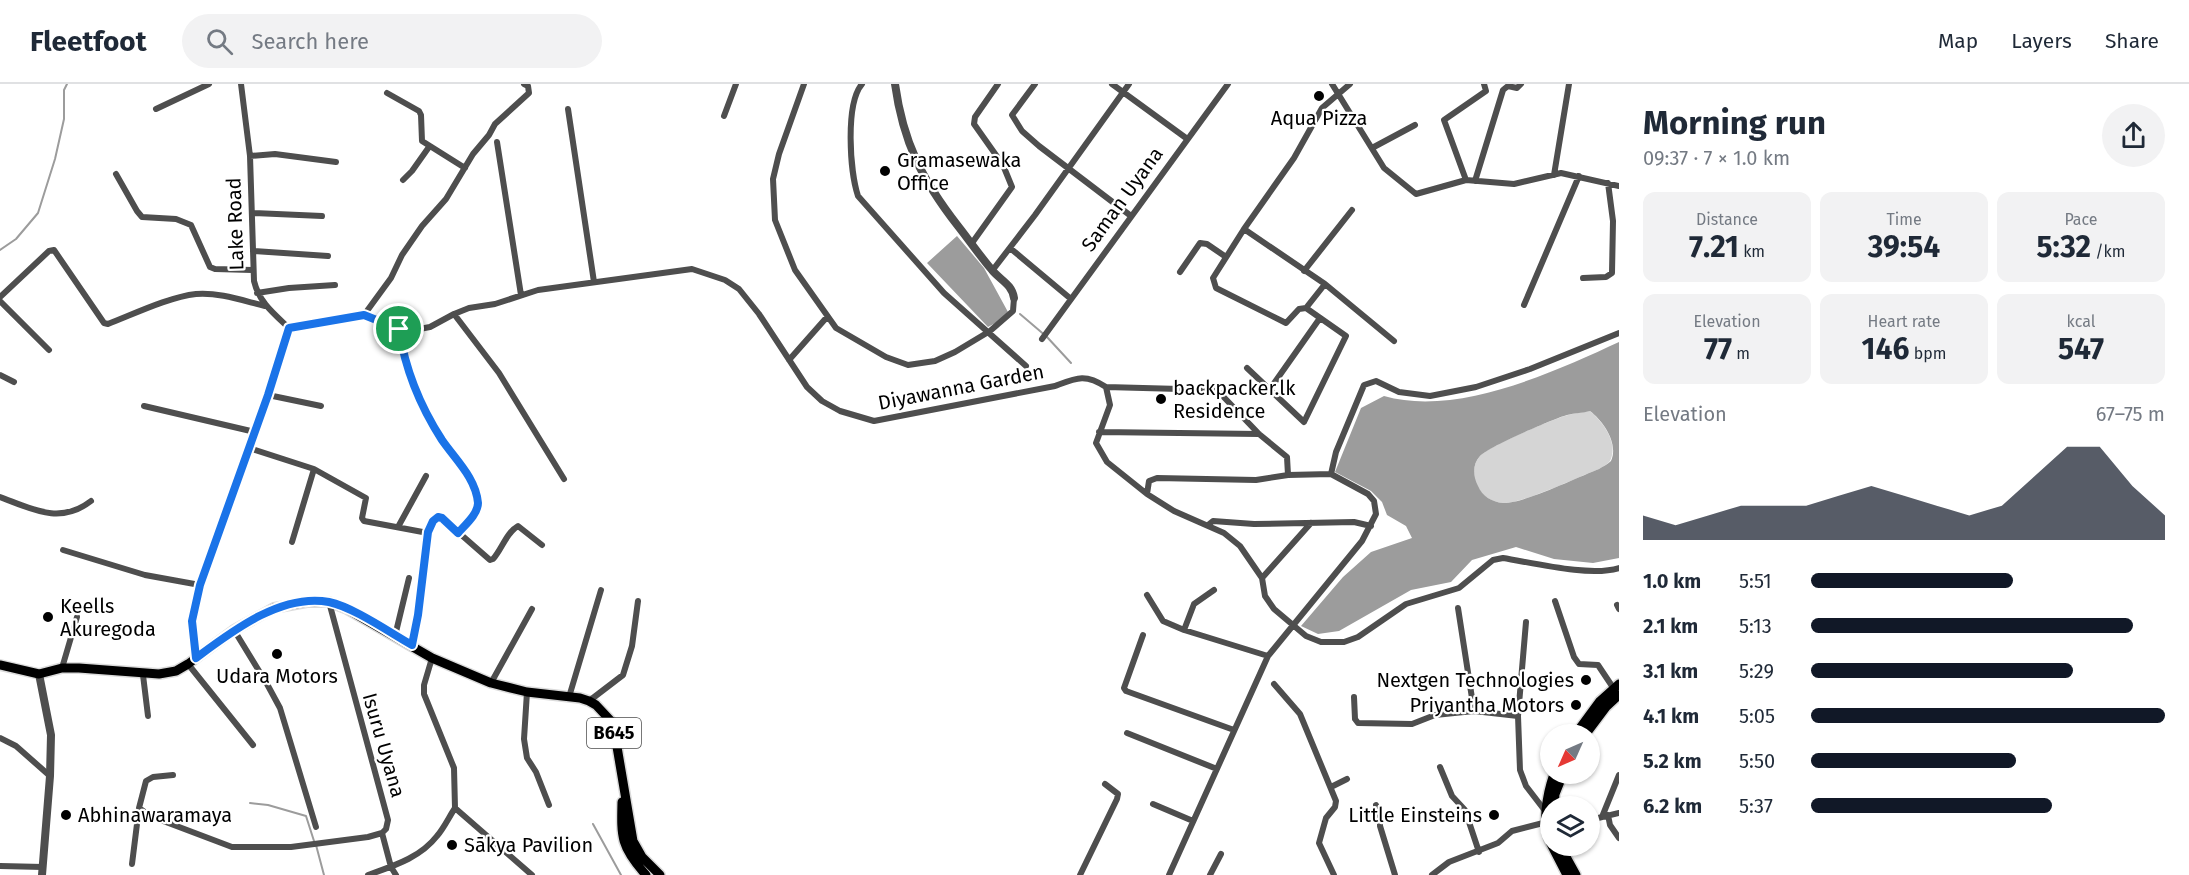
<!DOCTYPE html>
<meta charset="utf-8">
<style>
:root{--surface:#fff;--page:#f2f2f3;--text:#1f2937;--muted:#747a83;--line:#e0e1e3;--accent:#111827}
body{margin:0;font-family:"Fira Sans",sans-serif;background:var(--page);color:var(--text);height:100vh;display:flex;flex-direction:column;font-size:22px;white-space:nowrap}
*{box-sizing:border-box;margin:0}
p{font-size:20px;color:var(--muted)}
.icon{flex:none;width:33px;height:33px;fill:none;stroke:currentColor;stroke-width:2;stroke-linecap:round;stroke-linejoin:round}
.map{position:relative;flex:1;overflow:hidden}
.panel{display:flex;flex-direction:column;background:var(--surface);width:570px}
.panel>*{flex:none}
.needle{width:39px;rotate:225deg}
.buttons{position:absolute;left:1540px;top:640px;display:grid;gap:12px}
.buttons a{display:grid;place-items:center;width:60px;height:60px;border-radius:50%;background:var(--surface);box-shadow:0 2px 4px #0004;font-size:30px}
.pin{position:absolute;display:grid;place-items:center;width:51px;height:51px;color:#fff;margin:-26px;border:3px solid #fff;border-radius:50%;box-shadow:0 2px 6px #0007}
.round{display:grid;place-items:center;flex:none;width:63px;height:63px;border-radius:32px;background:var(--page)}
.headline{display:flex;align-items:center;justify-content:space-between;height:102px;padding:0 24px}
h1{font-size:33px;font-weight:700;line-height:45px}
.stats{display:grid;grid-template-columns:repeat(3,1fr);gap:9px;height:102px;padding:6px 24px}
.stats div{display:grid;align-content:center;border-radius:12px;background:var(--page);text-align:center}
.stats b{font-size:30px;font-weight:700}
.stats small{font-size:16px;font-weight:400}
.stats p{font-size:16px}
.chart{height:168px;padding:12px 24px}
.chart p{display:flex;justify-content:space-between}
.chart svg{width:100%;height:108px;margin-top:6px;fill:var(--accent);opacity:.7}
ul{padding:0 24px;list-style:none;font-size:20px}
li{display:grid;grid-template-columns:96px 72px 1fr;align-items:center;height:45px}
li i{height:15px;border-radius:8px;background:var(--accent)}
header{display:flex;align-items:center;gap:36px;box-sizing:border-box;height:84px;padding:0 30px;background:var(--surface);border-bottom:2px solid var(--line)}
header strong{font-size:28px}
nav{display:flex;gap:33px;margin-inline-start:auto;font-size:21px}
.search{width:420px;height:54px;background:var(--page);display:flex;align-items:center;gap:15px;box-sizing:border-box;padding:0 21px;border-radius:33px;color:var(--muted);font-size:22px}
main{display:flex;flex:1;min-height:0}
.map>svg:first-child{display:block}
.green{fill:#d5d5d5}
.water{fill:#9c9c9c;fill-rule:evenodd}
.lines{fill:none;stroke-linecap:round;stroke-linejoin:round}
.stream{stroke:#9c9c9c;stroke-width:2}
.primary-casing{stroke:#dbdbdb;stroke-width:12}
.minor{stroke:#4e4e4e;stroke-width:6}
.tertiary{stroke:#4e4e4e;stroke-width:8}
.primary{stroke:#000;stroke-width:9}
.route-casing{stroke:#fff;stroke-width:12}
.route{stroke:#1a73e8;stroke-width:8}
.poi-dot{fill:#000;stroke:#fff;stroke-width:2}
.labels{text-anchor:middle;stroke-width:4.5;stroke-linejoin:round;paint-order:stroke}
.shield{fill:#fff;stroke:#4c4c4c;stroke-width:1.5}
.shield-label{font-size:18px;font-weight:bold;fill:#000}
.poi-label{font-size:20px;fill:#000;stroke:#fff;text-anchor:start}
.street-label{font-size:20px;fill:#000;stroke:#fff}
</style>
<header>
<strong>Fleetfoot</strong>
<div class="search"><svg class="icon" aria-label="search" viewBox="0 0 24 24"><circle cx="10" cy="10" r="6"/><path d="M15 15l6 6"/></svg>Search here</div>
<nav><a>Map</a><a>Layers</a><a>Share</a></nav>
</header>
<main>
<div class="map">
<svg width="1619" height="791" viewBox="0 0 1619 791">
<rect width="100%" height="100%" fill="#fff"/>
<path class="green" d="M1590 327C1603 338 1619 359 1610 377 1608 380 1602 383 1599 385 1578 393 1522 420 1503 419 1492 418 1482 412 1477 402 1473 392 1472 381 1480 372 1489 362 1553 335 1568 331 1575 329 1583 328 1590 327Z"/>
<path class="water" d="M957 152 984 184 1008 228 999 237 988 243 927 179Z
M1619 258V474L1593 479 1554 475 1516 463 1472 476 1451 498 1411 506 1339 547 1318 550 1301 542 1343 493 1371 468 1412 454 1406 442 1387 431 1382 418 1371 407 1335 388 1361 324 1384 312C1457 333 1554 288 1619 258ZM1590 327C1603 337 1619 359 1611 377 1608 380 1602 383 1599 385 1578 393 1523 420 1503 419 1492 418 1482 412 1478 402 1473 392 1472 381 1480 372 1488 363 1553 335 1567 331 1575 329 1583 329 1590 327Z"/>
<g class="lines">
<path class="stream" d="M0 166 16 155 38 129 55 75 64 35V6L67 0
M1020 230 1047 253 1071 279
M250 719 268 721 306 732 314 757
M593 740 621 791
M316 761 324 791"/>
<defs>
<path id="primary" d="M0 581 39 590 62 584H79L159 590 176 587 188 580 234 546 274 524 307 518H329L347 525 432 574 491 599 527 608 580 614 589 617 596 621 611 637 615 651 633 757 642 773 660 791
M1575 651 1600 617 1619 600
M1585 651 1606 623 1619 611
M622 718C621 754 621 763 646 791
M1554 723 1555 710 1563 690
M1551 760C1541 741 1547 710 1554 690
M1552 762 1567 791
M1560 762 1576 791"/>
</defs>
<use href="#primary" class="primary-casing"/>
<path class="minor" d="M804 0 779 70 773 95 775 136 795 186 836 244 886 273 908 281 935 277 955 268 990 247 1013 227 1014 214
M862 0C845 20 850 88 858 112L944 209 1026 282
M1035 0 1012 31 1022 47 1039 62 1131 132
M1112 0 1186 54
M1332 0 1384 84 1416 110 1466 96 1514 100 1561 89 1619 102
M387 9 419 27 421 31 422 57 465 84
M156 25 209 0
M568 25 594 198
M724 32 736 0
M497 58 521 211
M1372 64 1415 41
M250 72 275 70 336 78
M116 90 137 127 142 133 176 135 191 141 210 183 215 185 252 186
M1554 91 1569 0
M403 96 412 87 429 63
M1466 96 1444 36 1486 7 1484 0
M1475 97 1503 6 1508 2 1517 4 1521 0
M252 129 322 132
M1244 145 1325 200 1394 257
M972 159 1012 103 1003 81 974 40 975 33 998 0
M1010 164 1071 215
M253 167 328 172
M992 187 1035 131 1129 0
M1304 187 1352 126
M1180 188 1200 159 1207 160 1226 173
M1583 194 1606 193 1612 189 1613 137 1608 99
M257 209 289 204 335 201
M0 213 49 167 54 166 104 239 108 240C134 230 169 213 196 210 219 208 244 217 265 222
M0 217 49 266
M1524 221 1579 92
M1306 224 1325 200
M454 230 499 289 564 395
M364 231 391 194 402 171 422 142 446 115 473 70 489 51 495 40 529 9 528 2 524 0
M289 244 364 231 399 245 414 246 430 243 454 230 469 224 495 220 538 206 692 185 725 196 739 205 759 230 807 303 822 317 840 327 874 337 1055 302C1076 294 1085 289 1106 303L1110 321 1096 359 1107 378 1147 410 1174 427 1224 449 1240 462 1262 494 1265 512 1274 525 1306 552 1321 558H1344L1358 553 1406 520 1459 504 1493 476 1503 474C1534 479 1590 493 1619 484
M399 245C405 285 420 322 442 355 455 375 476 395 478 419 478 430 465 441 458 449
M1042 255 1228 0
M789 276 827 233
M1247 284 1304 338 1346 252 1306 224 1299 225 1286 239 1216 204 1213 194 1244 145 1294 74 1322 24 1350 0
M0 291 14 298
M1106 303 1217 306 1259 350 1287 373 1288 391
M1270 305 1320 234
M268 311 321 322
M144 322 255 348
M1099 348 1259 350
M249 364 314 385 366 414 362 434 364 437 428 449
M1331 390 1336 368 1364 301 1376 297 1399 308 1430 312 1476 303 1530 285 1619 249
M1147 410 1149 397 1157 394 1256 396 1288 391 1331 390 1368 410 1374 417 1376 430 1362 457 1268 572 1169 791
M0 413C32 425 60 441 91 417
M1208 441 1213 437 1254 440 1354 438 1371 442
M398 443 426 392
M292 458 314 385
M63 466 145 491 200 501
M1262 494 1311 439
M1147 511 1163 537 1184 546 1268 572
M1555 517 1574 573 1579 580 1598 581 1614 605
M1617 521 1619 525
M1458 524 1474 627
M234 546 267 600 280 624 316 743
M1184 546 1194 520 1214 506
M1143 551 1124 604 1126 607 1234 646
M395 552 409 494
M412 561 418 531 428 449 433 437 438 433 442 434 490 476 493 475C502 465 506 449 518 442L542 461
M196 574 192 537 200 501 268 311 289 244C273 229 259 218 254 197L250 72 241 0
M432 574 424 601V610L454 684 455 724 532 791
M188 580 253 661
M62 584 77 533
M143 591 148 632
M491 599 532 525
M1274 600 1300 630 1336 717 1335 723 1326 734 1319 759 1334 791
M527 608 524 655 527 674 536 688 549 721
M569 613 601 506
M1354 613 1355 635 1358 639 1412 640 1435 631 1474 627 1518 632 1520 686 1526 702 1546 728 1551 729
M589 617 623 591 632 562 638 517
M1518 632 1526 538
M1127 649 1217 685
M0 654 16 662 50 692
M1440 683 1452 712 1465 726 1479 768
M173 691 153 693 146 697 139 724 150 732 232 763H291L368 753 382 749 386 745 388 736 329 518
M1331 703 1347 695
M1153 720 1193 737
M1376 721 1380 732V742L1395 791
M1608 731 1610 741 1619 754
M1602 733 1619 691
M1590 736 1619 729
M382 749 391 783 396 791
M132 780 139 724
M0 782 43 783
M368 791C393 782 420 774 437 752 444 744 449 733 455 724
M1080 791 1117 715 1118 710 1105 700
M1210 791 1221 770
M1432 791 1449 778 1498 759 1512 747 1551 737"/>
<path class="tertiary" d="M895 0C903 58 922 96 958 142 969 156 980 172 992 186 1000 196 1012 200 1014 214
M39 590 51 651 50 692 42 791"/>
<use href="#primary" class="primary"/>
</g>
<g class="lines">
<defs>
<path id="route" d="M364 231 399 245C405 285 420 322 442 356 455 375 476 394 478 419 478 430 465 441 458 449L442 434 438 433 433 437 428 448 418 531 412 561C389 548 353 523 329 518 281 509 231 548 196 574L192 537 200 501 268 311 289 244Z"/>
</defs>
<use href="#route" class="route-casing"/>
<use href="#route" class="route"/>
</g>
<g class="poi-dot">
<circle cx="1319" cy="12" r="6"/>
<circle cx="885" cy="87" r="6"/>
<circle cx="1161" cy="315" r="6"/>
<circle cx="48" cy="533" r="6"/>
<circle cx="277" cy="570" r="6"/>
<circle cx="1586" cy="596" r="6"/>
<circle cx="1576" cy="621" r="6"/>
<circle cx="66" cy="731" r="6"/>
<circle cx="1494" cy="731" r="6"/>
<circle cx="452" cy="761" r="6"/>
</g>
<g class="labels">
<rect class="shield" x="587" y="634" width="54" height="30" rx="4.5"/>
<g class="shield-label">
<text x="614" y="655">B645</text>
</g>
<g class="poi-label">
<text x="1319" y="41" text-anchor="middle">Aqua Pizza</text>
<text x="897" y="83">Gramasewaka<tspan x="897" dy="23">Office</tspan></text>
<text x="1173" y="311">backpacker.lk<tspan x="1173" dy="23">Residence</tspan></text>
<text x="60" y="529">Keells<tspan x="60" dy="23">Akuregoda</tspan></text>
<text x="277" y="599" text-anchor="middle">Udara Motors</text>
<text x="1574" y="603" text-anchor="end">Nextgen Technologies</text>
<text x="1564" y="628" text-anchor="end">Priyantha Motors</text>
<text x="78" y="738">Abhinawaramaya</text>
<text x="1482" y="738" text-anchor="end">Little Einsteins</text>
<text x="464" y="768">Sākya Pavilion</text>
</g>
<g class="street-label">
<text transform="translate(1122 115) rotate(-54)" y="7">Saman Uyana</text>
<text transform="translate(235 140) rotate(-92)" y="7">Lake Road</text>
<text transform="translate(961 303) rotate(-11)" y="7">Diyawanna Garden</text>
<text transform="translate(384 661) rotate(74)" y="7">Isuru Uyana</text>
</g>
</g>
</svg>
<div class="buttons">
<a><svg class="needle" viewBox="-14 -14 28 28"><path d="M0-13l5 13h-10z" fill="#e53935"/><path d="M0 13l5-13h-10z" fill="#747a83"/></svg></a>
<a><svg class="icon" aria-label="layers" viewBox="0 0 24 24"><path d="M12 4l9 5-9 5-9-5zM3 14l9 5 9-5"/></svg></a>
</div>
<div class="pin" style="left:399px;top:245px;background:#1e9e55"><svg class="icon" aria-label="arrive" viewBox="0 0 24 24"><path d="M6 21V4h12l-3 4 3 4H6"/></svg></div>
</div>
<section class="panel">
<div class="headline"><div><h1>Morning run</h1><p>09:37 · 7 × 1.0 km</p></div><a class="round"><svg class="icon" aria-label="share" viewBox="0 0 24 24"><path d="M12 15V3M7 8l5-5 5 5M5 13v7h14v-7"/></svg></a></div>
<div class="stats">
<div><p>Distance</p><b>7.21<small> km</small></b></div>
<div><p>Time</p><b>39:54</b></div>
<div><p>Pace</p><b>5:32<small> /km</small></b></div>
</div>
<div class="stats">
<div><p>Elevation</p><b>77<small> m</small></b></div>
<div><p>Heart rate</p><b>146<small> bpm</small></b></div>
<div><p>kcal</p><b>547</b></div>
</div>
<div class="chart"><p><span>Elevation</span>67–75 m</p>
<svg viewBox="0 0 160 44" preserveAspectRatio="none"><path d="M0 44V34L10 38L20 34L30 30L40 30L50 30L60 26L70 22L80 26L90 30L100 34L110 30L120 18L130 6L140 6L150 22L160 34V44z"/></svg>
</div>
<ul>
<li><b>1.0 km</b>5:51<i style="width:57%"></i></li>
<li><b>2.1 km</b>5:13<i style="width:91%"></i></li>
<li><b>3.1 km</b>5:29<i style="width:74%"></i></li>
<li><b>4.1 km</b>5:05<i style="width:100%"></i></li>
<li><b>5.2 km</b>5:50<i style="width:58%"></i></li>
<li><b>6.2 km</b>5:37<i style="width:68%"></i></li>
</ul>
</section>
</main>
